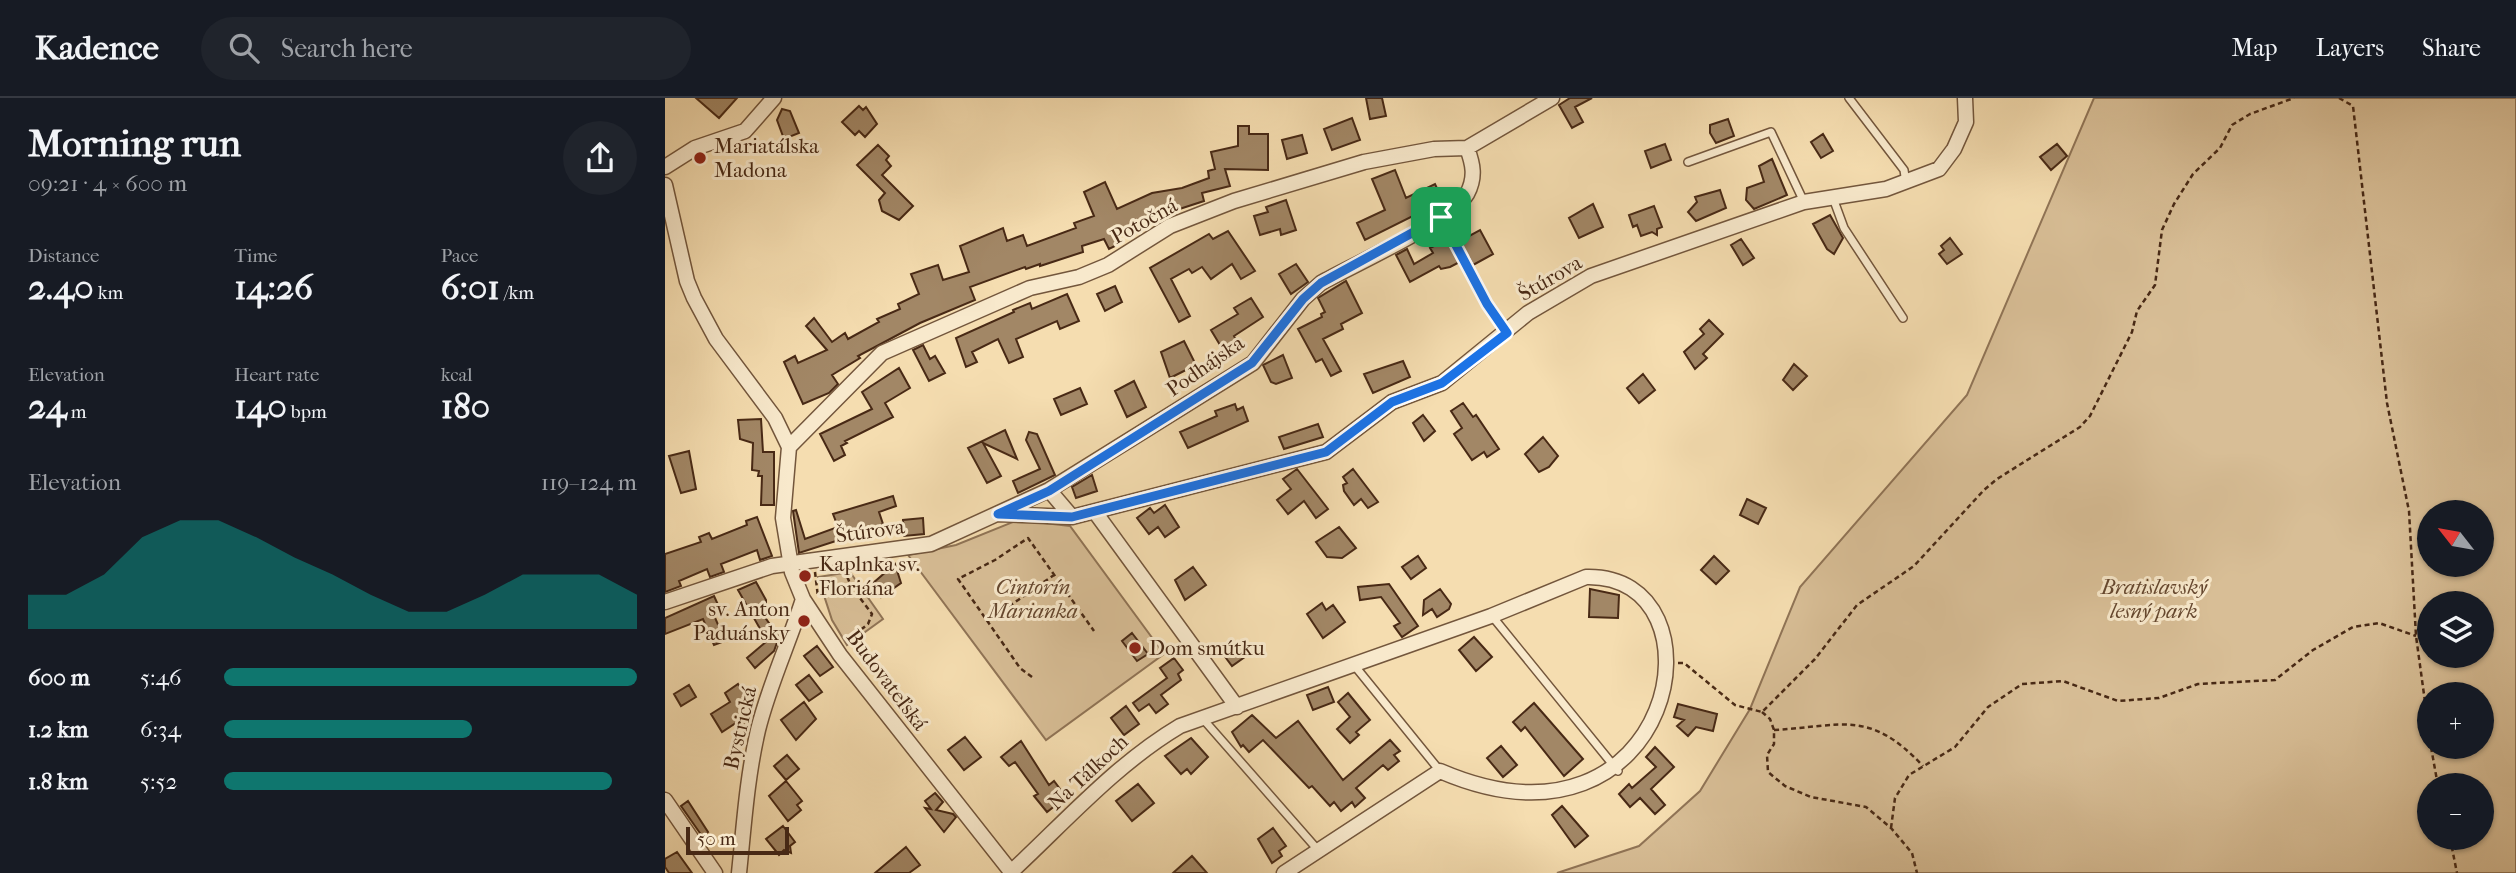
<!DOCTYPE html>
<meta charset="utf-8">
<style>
:root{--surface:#171b24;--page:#20242c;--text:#f1f3f6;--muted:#9ea1a6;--line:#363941;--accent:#0f766e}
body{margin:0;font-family:"IM FELL French Canon",serif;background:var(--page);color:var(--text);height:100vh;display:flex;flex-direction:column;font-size:26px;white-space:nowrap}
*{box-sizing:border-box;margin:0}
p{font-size:23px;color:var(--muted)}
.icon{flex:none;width:38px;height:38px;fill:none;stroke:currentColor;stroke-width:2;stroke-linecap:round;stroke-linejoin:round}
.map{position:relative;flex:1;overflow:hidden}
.details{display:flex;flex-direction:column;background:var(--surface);width:665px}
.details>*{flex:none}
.needle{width:46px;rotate:301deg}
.buttons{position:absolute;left:1752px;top:402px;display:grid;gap:14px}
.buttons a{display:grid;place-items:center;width:77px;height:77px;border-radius:50%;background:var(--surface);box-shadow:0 2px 5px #0004;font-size:35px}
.scale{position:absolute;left:21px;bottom:18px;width:103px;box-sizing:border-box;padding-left:7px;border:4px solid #482915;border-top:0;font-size:19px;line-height:24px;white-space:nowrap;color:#482915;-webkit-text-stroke:5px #f8e9cc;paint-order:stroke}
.pin{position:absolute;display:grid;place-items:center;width:60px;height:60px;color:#fff;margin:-30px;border-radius:14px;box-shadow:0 4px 10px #0006}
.round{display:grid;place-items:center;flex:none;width:74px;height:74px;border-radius:37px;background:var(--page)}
.summary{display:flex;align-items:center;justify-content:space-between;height:119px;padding:0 28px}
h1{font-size:38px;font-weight:800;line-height:52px}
.figures{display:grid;grid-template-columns:repeat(3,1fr);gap:10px;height:119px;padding:7px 28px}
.figures div{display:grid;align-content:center}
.figures b{font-size:35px;font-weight:800}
.figures small{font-size:19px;font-weight:400}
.figures p{font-size:19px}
.chart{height:196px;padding:14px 28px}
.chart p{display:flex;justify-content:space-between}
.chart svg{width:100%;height:126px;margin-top:7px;fill:var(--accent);opacity:.7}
ul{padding:0 28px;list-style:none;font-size:23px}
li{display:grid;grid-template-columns:112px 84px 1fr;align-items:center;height:52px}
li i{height:18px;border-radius:9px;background:var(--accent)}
header{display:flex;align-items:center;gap:42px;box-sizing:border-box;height:98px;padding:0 35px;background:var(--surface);border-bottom:2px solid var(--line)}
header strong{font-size:33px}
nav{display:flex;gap:38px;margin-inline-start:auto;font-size:24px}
.search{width:490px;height:63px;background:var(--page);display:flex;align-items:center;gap:18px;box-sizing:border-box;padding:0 24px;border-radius:38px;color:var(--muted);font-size:26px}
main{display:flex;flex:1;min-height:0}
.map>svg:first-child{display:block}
.green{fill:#d8be96;stroke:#907456;stroke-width:2;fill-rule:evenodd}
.building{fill:#a28766;stroke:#482915;stroke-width:2}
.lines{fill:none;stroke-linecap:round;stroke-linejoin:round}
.lane-casing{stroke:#73563c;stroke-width:10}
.street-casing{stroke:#73563c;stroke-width:17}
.path{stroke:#482915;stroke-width:2.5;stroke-dasharray:5 3.5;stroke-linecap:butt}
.lane{stroke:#f8e9cc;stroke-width:7}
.street{stroke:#f8e9cc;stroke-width:14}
.route-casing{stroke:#fff;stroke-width:14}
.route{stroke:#1a73e8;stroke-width:9}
.poi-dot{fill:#8f2418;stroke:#f8e9cc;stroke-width:2.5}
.labels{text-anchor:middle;stroke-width:6;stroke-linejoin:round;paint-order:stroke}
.poi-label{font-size:21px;fill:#482915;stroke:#f8e9cc;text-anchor:start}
.street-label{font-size:21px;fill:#482915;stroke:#f8e9cc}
.park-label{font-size:21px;font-style:italic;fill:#65472f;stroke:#f8e9cc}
</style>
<header>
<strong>Kadence</strong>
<div class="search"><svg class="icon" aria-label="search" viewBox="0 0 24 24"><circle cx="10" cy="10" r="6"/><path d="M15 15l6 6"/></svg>Search here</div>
<nav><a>Map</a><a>Layers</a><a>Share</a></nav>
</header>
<main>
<section class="details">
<div class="summary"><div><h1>Morning run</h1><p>09:21 · 4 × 600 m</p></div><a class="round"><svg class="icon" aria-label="share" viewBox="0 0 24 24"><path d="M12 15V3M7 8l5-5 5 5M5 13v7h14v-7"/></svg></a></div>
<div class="figures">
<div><p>Distance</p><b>2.40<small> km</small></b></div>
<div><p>Time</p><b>14:26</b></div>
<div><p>Pace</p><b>6:01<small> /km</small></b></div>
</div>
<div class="figures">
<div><p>Elevation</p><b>24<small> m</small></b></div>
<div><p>Heart rate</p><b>140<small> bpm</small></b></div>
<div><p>kcal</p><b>180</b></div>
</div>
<div class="chart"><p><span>Elevation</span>119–124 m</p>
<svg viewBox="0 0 160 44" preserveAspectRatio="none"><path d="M0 44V32L10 32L20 25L30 12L40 6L50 6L60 12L70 19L80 25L90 32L100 38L110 38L120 32L130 25L140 25L150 25L160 32V44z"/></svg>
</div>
<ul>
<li><b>600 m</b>5:46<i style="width:100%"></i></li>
<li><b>1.2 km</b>6:34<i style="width:60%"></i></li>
<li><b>1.8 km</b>5:52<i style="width:94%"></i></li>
</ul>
</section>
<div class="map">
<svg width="1851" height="775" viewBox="0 0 1851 775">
<rect width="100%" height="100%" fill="#f5ddb0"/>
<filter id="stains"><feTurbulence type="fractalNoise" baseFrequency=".00286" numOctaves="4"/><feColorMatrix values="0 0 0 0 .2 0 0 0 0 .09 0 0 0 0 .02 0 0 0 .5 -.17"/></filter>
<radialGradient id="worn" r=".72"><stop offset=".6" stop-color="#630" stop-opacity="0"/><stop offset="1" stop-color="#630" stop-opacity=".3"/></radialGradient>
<path class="green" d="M1429 0H1851V775H892L974 748 1035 693 1085 611 1135 489 1302 297ZM1764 415H1816V467H1764ZM1764 506H1816V558H1764ZM1764 597H1816V649H1764ZM1764 688H1816V740H1764Z
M353 422 405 428 499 556 381 642 243 457 291 447Z
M185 474 218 521 182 547 167 522 153 479Z"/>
<path class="building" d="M31 0H72L54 20Z
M701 0H717L721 18 705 21Z
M905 0H927L910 9 918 24 907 30 894 7Z
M194 8 198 12 201 9 212 26 200 39 194 33 190 37 177 24Z
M117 11 125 13 134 35 119 41 112 22Z
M687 20 695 42 667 52 659 31Z
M1063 21 1069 38 1051 45 1045 35V27Z
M573 28H584V36H603V72L560 71 565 88 537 95 539 103 487 120 486 117 449 136 454 146 444 151 439 141 417 148 418 154 375 168V166L361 171 360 169 305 189 310 202 255 225 193 258 195 260 167 277 173 286 164 295 138 306 119 264 130 258 133 265 162 252 141 228 149 220 167 244 180 235 183 241 214 224 212 221 235 211 233 206 254 196 246 176 273 167 278 182 304 174 295 148 338 130 342 143 358 137 362 148 411 130 409 125 429 118 419 94 440 84 452 111 487 95 517 90 544 80 543 73 550 71 546 54 573 48Z
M1158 36 1168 53 1156 60 1146 44Z
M637 37 642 55 622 61 617 42Z
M1000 46 1006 62 986 70 980 53Z
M1392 46 1402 58 1386 72 1375 59Z
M213 47 224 58 221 62 226 68 217 77 248 108 234 122 217 113 214 102 220 95 192 67Z
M1107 61 1122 97 1089 111 1081 102 1082 90 1099 84 1094 68Z
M730 72 741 100 770 86 778 103 700 142 692 125 720 112 707 81Z
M1055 92 1061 110 1031 123 1023 114 1032 104 1030 99Z
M621 102 631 132 616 137 615 131 595 137 589 118 603 114 601 109Z
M928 106 938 129 914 140 904 120Z
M989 108 997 129 992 131V137L987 134 976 138 972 127 968 129 964 117Z
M1165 117 1178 140 1169 156 1162 151 1148 126Z
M815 132 828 156 808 167 804 159 785 169 776 171 774 168 745 184 731 157 742 151 749 166 768 155 765 150 783 141 786 148Z
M563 133 590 173 576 181 567 166 546 181 537 169 527 175 524 171 506 181 525 218 514 224 485 170 544 136 548 141Z
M1285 140 1297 156 1282 166 1274 156 1279 152 1276 148Z
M1076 141 1089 160 1078 167 1066 147Z
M631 166 643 184 626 196 614 176Z
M681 183 697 215 676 226 678 231 658 241 676 273 666 278 657 261 651 264 633 231 657 219 656 216 660 214 653 200Z
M450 188 457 204 440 213 432 196Z
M402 196 414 223 395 231 392 223 351 241 358 259 344 265 333 241 307 254 312 264 301 269 291 240 349 214 348 212 365 205 367 211Z
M586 200 598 219 569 238 575 249 561 257 546 232 573 216 569 210Z
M1044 222 1058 236 1038 256 1042 260 1030 271 1019 254 1039 236 1035 231Z
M519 243 531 267 505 280 496 254Z
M258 247 265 261 270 258 280 275 264 283 248 252Z
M618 257 627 280 611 286 606 284 598 267Z
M738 263 745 279 708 295 699 276Z
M1129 266 1142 278 1128 292 1118 282Z
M234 270 245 290 220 305 228 319 180 343 182 345 176 348 180 357 169 363 155 336 207 311 197 294Z
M978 276 990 292 974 305 962 290Z
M469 283 481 309 462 319 450 293Z
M415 290 422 306 396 317 389 301Z
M798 305 808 319 811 317 834 351 822 359 819 354 807 362 789 336 797 330 786 313Z
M570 306 572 312 578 309 583 323 523 350 515 334 552 318 550 313Z
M758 317 770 333 759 343 748 325Z
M96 321 98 354H109V407H96L97 378H93L94 373 87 372 88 345 75 341 73 322Z
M653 326 658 339 619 351 614 339Z
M340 332 352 361 318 345 336 378 322 385 303 350Z
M364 334 372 336 390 377 353 395 348 383 375 371 361 342Z
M878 339 893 358 884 369 874 374 860 356Z
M24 353 31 391 16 395 4 358Z
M632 371 663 411 651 420 639 403 623 416 612 402 626 391 618 381Z
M688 371 713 404 703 410 696 401 689 407 679 393 678 387 682 385 678 379Z
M427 377 432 393 411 400 407 389Z
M228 398 231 408 214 414 218 426 178 444 177 441 134 455 128 413 131 412 140 441 173 429 168 416Z
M1082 401 1101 410 1093 426 1075 417Z
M500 407 514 429 500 439 493 429 484 436 472 420 485 410 489 415Z
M92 419 107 458 95 462 92 452 56 466 59 474 45 479 42 471 14 483 16 488 0 494V456L36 444 34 439 44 435 47 441 82 427 81 423Z
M258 420 259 436 239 438 238 422Z
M674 429 691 450 677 460 662 459 651 444Z
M753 458 761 470 746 481 737 469Z
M1049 458 1064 473 1051 486 1036 472Z
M230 466 236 485 216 499 207 486Z
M528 469 541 487 520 502 510 482Z
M91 484 101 502V508L94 511 114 539 109 553 90 570 82 560 102 543 73 492Z
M724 486 753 528 737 539 729 528 735 525 716 499 695 502 693 489Z
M775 491 786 506 784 511 772 519 767 511 758 517 759 502Z
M925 491 954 497 953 520 924 519Z
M49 498 55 511 48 515 60 543 49 547 38 521 0 536V520Z
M657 505 661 512 668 507 680 524 658 540 642 516Z
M467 535 483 556 472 563 457 543Z
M809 539 827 559 811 573 794 552Z
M575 544 584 556 567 568 558 556Z
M152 548 168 569 155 578 139 558Z
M509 560 518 572 513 576 516 582 496 597 503 606 491 615 484 606 474 613 468 605 502 580 495 570Z
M144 577 157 594 144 603 131 587Z
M73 586 82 600 78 602 81 607 78 610 86 622 83 631 80 633 74 623 57 634 46 616 65 604 60 595Z
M24 587 31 599 16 608 9 596Z
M663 589 669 604 648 612 642 597Z
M683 595 705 622 691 634 694 637 685 645 672 631 685 619 673 604Z
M139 604 151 621 131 642 116 622Z
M869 605 918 661 899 678 860 629 856 633 848 624Z
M1013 606 1052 616 1048 633 1031 629 1023 638 1012 628 1019 622 1009 619Z
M461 608 474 626 459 637 446 620Z
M587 617 611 640 633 623 678 682 725 642 735 653 729 657 734 663 723 672 718 667 691 690 700 700 690 709 687 704 676 713 669 704 665 708 647 688 644 690 598 642 584 654 578 647 576 649 567 634Z
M300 639 316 659 299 672 283 652Z
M526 640 543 659 526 676 522 671 516 676 500 658Z
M356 643 384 687 389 683 401 699 382 714 369 698 373 696 350 664 344 668 336 659Z
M836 648 852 667 838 679 822 660Z
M990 649 1009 669 986 691 1000 707 990 716 975 700 965 709 954 696 964 686 967 690 991 669 981 659Z
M122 657 134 671 121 682 109 668Z
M121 683 137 703 132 707 136 712 123 723 104 698Z
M473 686 489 705 467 723 451 703Z
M270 695 278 704 271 712 288 716 291 719 279 734 260 710 266 711 260 703Z
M23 703 43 734 37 738 16 708Z
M897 708 923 738 910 749 887 717Z
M118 728 130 744 125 748 126 755 119 752 114 757 101 741Z
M608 730 621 748 614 753 617 758 607 765 593 741Z
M241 749 255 767 244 775H210Z
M12 754 27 775H4L0 769V761Z
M527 758 542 775H508Z"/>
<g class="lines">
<defs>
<path id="lane" d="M1184 0 1239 72 1241 85
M1023 64 1106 34 1139 104
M1168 100 1179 130 1238 220
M827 518 953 673
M689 567 775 673
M538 621 653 752"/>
<path id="street" d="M0 69 30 50 80 33 109 0
M0 87 22 183 29 200 51 241 110 320 124 349 118 420 127 474 138 501 175 557 347 775
M124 349 217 255 365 190 414 179 443 167 505 128 569 103 699 64 769 51 802 50 887 0
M384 392 407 419
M430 414 572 609
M333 416 407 419 661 354 727 304 777 285 863 215 926 178 1139 104 1221 91 1274 71 1289 51 1301 24 1300 0
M0 504 107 468 266 446 384 392 588 265 638 201 656 185C688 167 786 123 802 96 811 79 808 66 802 50
M0 702 50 775
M346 774C400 724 451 666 515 628L826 518 921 479C1066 475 1012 775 775 673L619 775
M74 775C79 727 82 679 93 632 104 587 124 545 138 501"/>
</defs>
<use href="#lane" class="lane-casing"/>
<use href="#street" class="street-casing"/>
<path class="path" d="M1674 0 1688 8 1722 305 1744 413 1751 538 1764 633
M783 131 834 223
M179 471 186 488 207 516 203 526 183 542
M150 474 153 499
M323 523 389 477
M1013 565H1019L1070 607 1097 614 1150 561 1192 507 1249 468 1319 392 1332 381 1415 329 1425 318 1467 234 1472 213 1490 187 1497 132 1509 106 1528 76 1555 50 1567 27 1585 16 1629 0
M367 579 355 570 293 481 330 462 363 440 429 533
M1097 614 1105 621 1109 632V646L1102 657 1103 674 1120 688 1146 699 1201 709 1226 730 1247 755 1252 775
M1109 632C1179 628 1204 611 1258 668
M1766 649 1773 688
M1226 730 1230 700 1244 677 1290 649 1323 609 1357 586 1398 583 1453 603 1494 600 1533 586 1610 582 1648 552 1688 529 1714 525 1751 538
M1785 740 1792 775"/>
<use href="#lane" class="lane"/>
<use href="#street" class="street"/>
</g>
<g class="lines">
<defs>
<path id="route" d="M776 119 822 206 842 235 777 285 727 304 661 354 407 419 333 416 384 393 587 265 638 201 656 185Z"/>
</defs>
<use href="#route" class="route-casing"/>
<use href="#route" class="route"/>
</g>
<g class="poi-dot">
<circle cx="35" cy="60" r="7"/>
<circle cx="140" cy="478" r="7"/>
<circle cx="139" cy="523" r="7"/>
<circle cx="470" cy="550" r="7"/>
</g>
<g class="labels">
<g class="poi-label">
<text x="49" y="55">Mariatálska<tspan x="49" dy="24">Madona</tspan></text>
<text x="154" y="473">Kaplnka sv.<tspan x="154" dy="24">Floriána</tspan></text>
<text x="125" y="518" text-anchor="end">sv. Anton<tspan x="125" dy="24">Paduánsky</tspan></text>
<text x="484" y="557">Dom smútku</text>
</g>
<g class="street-label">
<text transform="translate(479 123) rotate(-29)" y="7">Potočná</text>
<text transform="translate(885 180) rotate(-30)" y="7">Štúrova</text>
<text transform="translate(540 268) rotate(-35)" y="7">Podhájska</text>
<text transform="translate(205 433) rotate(-8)" y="7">Štúrova</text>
<text transform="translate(222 582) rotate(53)" y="7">Budovateľská</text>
<text transform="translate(75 630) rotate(-77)" y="7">Bystrická</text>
<text transform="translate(423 674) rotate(-43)" y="7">Na Tálkoch</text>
</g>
<g class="park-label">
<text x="368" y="496">Cintorín<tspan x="368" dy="24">Marianka</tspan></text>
<text x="1489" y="496">Bratislavský<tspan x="1489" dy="24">lesný park</tspan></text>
</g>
</g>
<rect width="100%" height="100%" filter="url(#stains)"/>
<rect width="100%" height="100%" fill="url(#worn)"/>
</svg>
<div class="buttons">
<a><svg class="needle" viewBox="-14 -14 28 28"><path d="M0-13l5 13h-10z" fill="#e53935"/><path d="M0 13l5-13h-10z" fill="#9ea1a6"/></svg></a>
<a><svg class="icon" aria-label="layers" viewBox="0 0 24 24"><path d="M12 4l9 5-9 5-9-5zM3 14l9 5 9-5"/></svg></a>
<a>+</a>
<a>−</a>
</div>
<div class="scale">50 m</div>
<div class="pin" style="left:776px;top:119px;background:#1e9e55"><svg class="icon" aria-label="arrive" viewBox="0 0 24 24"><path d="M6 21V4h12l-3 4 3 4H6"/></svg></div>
</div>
</main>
